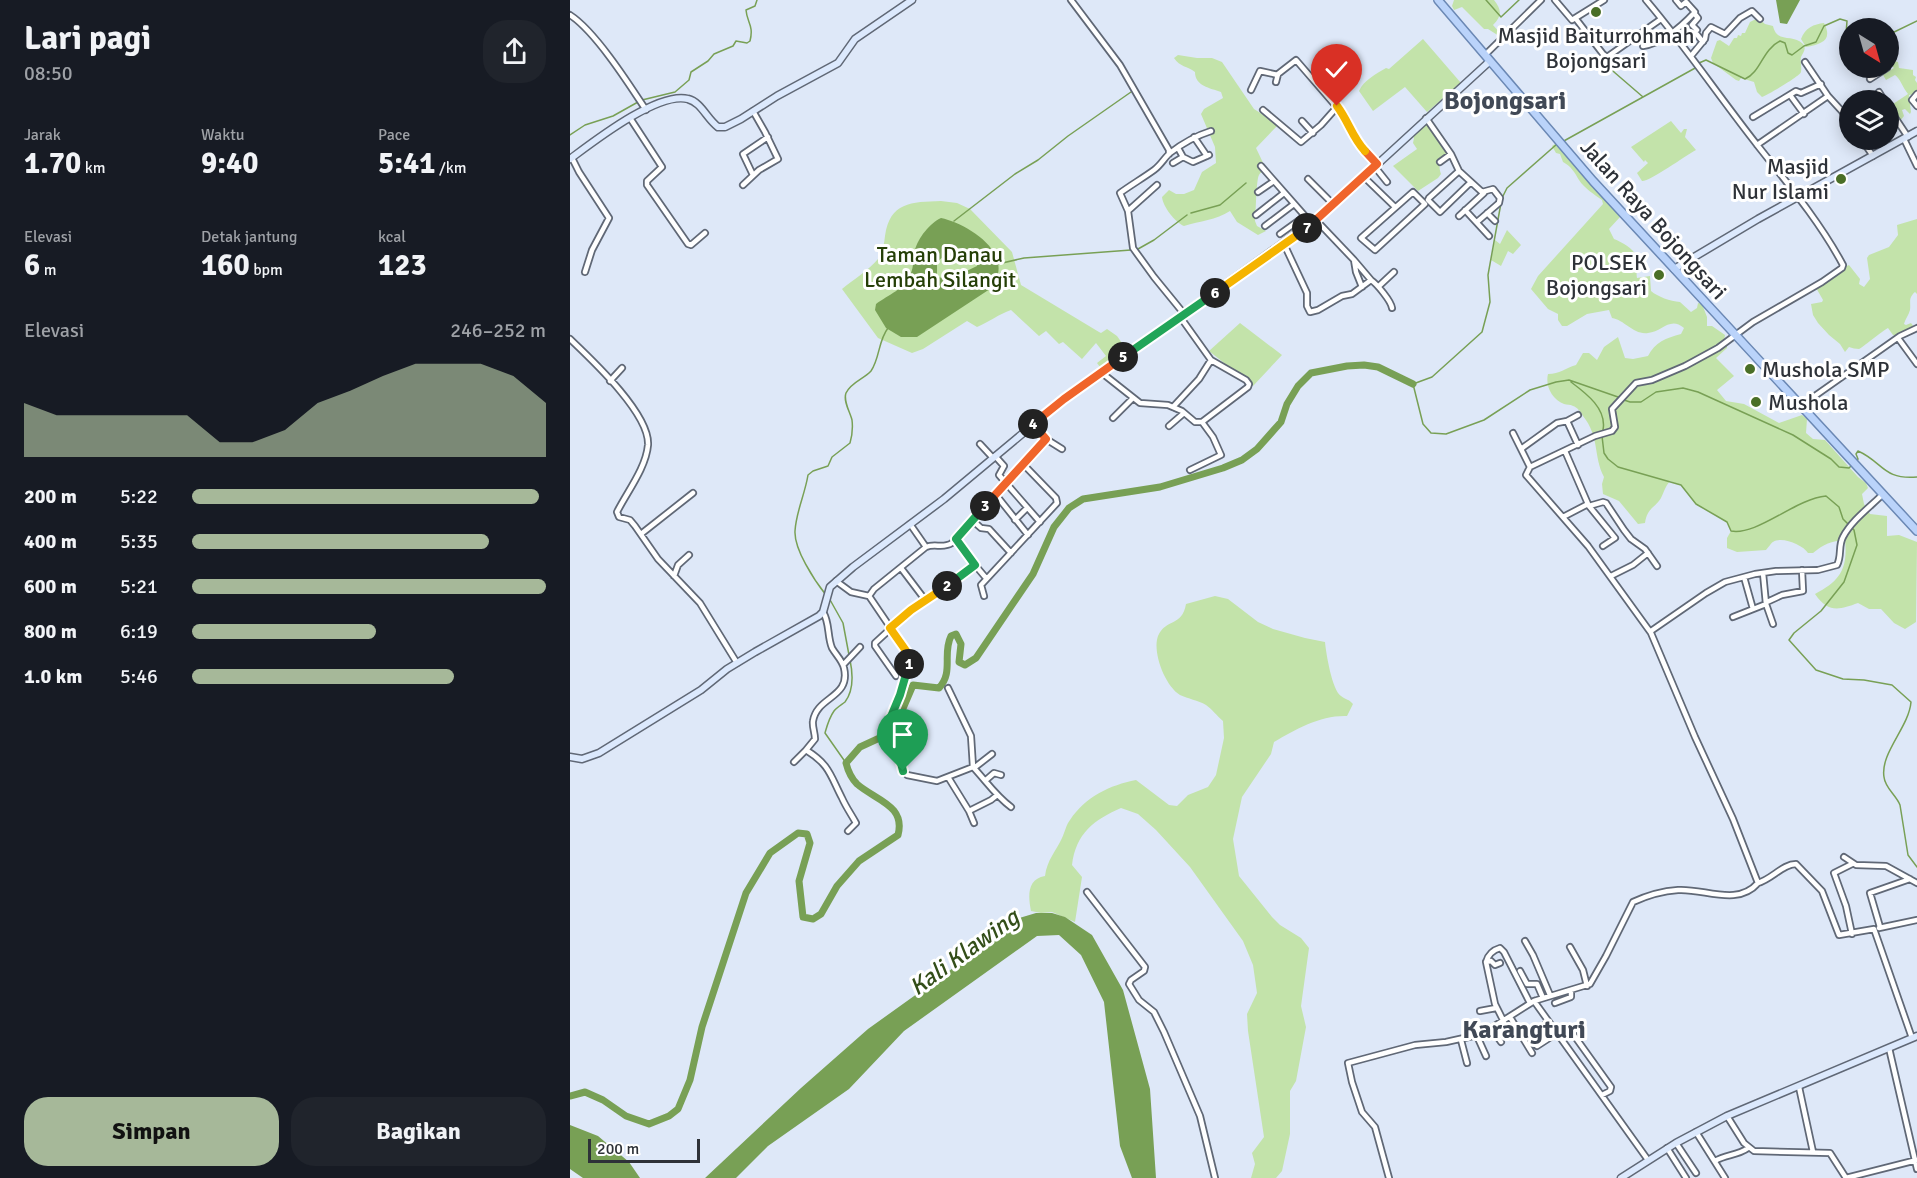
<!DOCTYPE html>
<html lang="id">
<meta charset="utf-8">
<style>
:root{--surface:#171b24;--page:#20242c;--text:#f1f3f6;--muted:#9ea1a6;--accent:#a6b899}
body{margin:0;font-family:Signika,sans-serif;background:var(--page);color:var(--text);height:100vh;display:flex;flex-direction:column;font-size:22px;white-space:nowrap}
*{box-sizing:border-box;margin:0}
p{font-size:20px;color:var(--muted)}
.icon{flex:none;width:33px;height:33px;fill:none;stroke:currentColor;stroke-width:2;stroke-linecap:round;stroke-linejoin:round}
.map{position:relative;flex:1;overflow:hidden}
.side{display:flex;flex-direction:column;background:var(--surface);width:570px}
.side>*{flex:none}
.needle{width:39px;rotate:143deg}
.tools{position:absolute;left:1269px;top:18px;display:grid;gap:12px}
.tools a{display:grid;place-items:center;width:60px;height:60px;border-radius:50%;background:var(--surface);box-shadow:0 3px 15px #0003;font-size:30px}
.scale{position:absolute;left:18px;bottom:15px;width:112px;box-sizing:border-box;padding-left:6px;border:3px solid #2e3238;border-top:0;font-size:16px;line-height:21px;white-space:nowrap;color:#2e3238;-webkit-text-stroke:4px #fff;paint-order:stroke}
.pin{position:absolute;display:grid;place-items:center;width:51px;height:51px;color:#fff;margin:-62px -26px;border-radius:50% 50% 50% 0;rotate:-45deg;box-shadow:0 0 6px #0007}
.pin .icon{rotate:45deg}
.km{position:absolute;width:30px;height:30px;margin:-15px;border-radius:50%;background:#222;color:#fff;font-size:16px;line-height:30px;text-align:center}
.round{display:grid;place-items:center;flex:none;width:63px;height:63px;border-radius:24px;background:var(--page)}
.summary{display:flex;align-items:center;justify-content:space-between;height:102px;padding:0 24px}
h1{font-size:33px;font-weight:800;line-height:45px}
.figures{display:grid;grid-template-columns:repeat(3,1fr);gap:9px;height:102px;padding:6px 24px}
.figures div{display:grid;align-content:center}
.figures b{font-size:30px;font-weight:800}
.figures small{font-size:16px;font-weight:400}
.figures p{font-size:16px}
.chart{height:168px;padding:12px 24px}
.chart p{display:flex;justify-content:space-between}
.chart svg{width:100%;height:108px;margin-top:6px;fill:var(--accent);opacity:.7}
.cta{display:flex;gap:12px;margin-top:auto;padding:12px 24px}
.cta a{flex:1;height:69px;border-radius:24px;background:var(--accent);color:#111;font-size:24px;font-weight:800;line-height:69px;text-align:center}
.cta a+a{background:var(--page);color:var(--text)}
ul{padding:0 24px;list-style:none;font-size:20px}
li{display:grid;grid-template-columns:96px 72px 1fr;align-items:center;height:45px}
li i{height:15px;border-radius:8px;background:var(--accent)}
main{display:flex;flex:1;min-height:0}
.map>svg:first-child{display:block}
.green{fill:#c3e3aa}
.water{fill:#78a055;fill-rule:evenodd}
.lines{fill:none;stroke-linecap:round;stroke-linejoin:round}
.stream{stroke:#78a055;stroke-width:1.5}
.river{stroke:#78a055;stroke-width:7}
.street-casing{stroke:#606876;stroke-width:8}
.secondary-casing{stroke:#606876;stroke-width:9}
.primary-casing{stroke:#6b88b4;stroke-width:10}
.street{stroke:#fff;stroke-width:4.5}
.secondary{stroke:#dce9fd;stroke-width:6}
.primary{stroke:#bad3fa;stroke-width:7}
.split-1-casing{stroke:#fff;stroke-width:12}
.split-2-casing{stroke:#fff;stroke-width:12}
.split-3-casing{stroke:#fff;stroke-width:12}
.split-4-casing{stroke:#fff;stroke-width:12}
.split-5-casing{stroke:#fff;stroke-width:12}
.split-6-casing{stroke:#fff;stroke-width:12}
.split-7-casing{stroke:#fff;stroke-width:12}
.split-8-casing{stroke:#fff;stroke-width:12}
.split-9-casing{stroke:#fff;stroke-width:12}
.split-1{stroke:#22a559;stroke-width:8}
.split-2{stroke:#f5b400;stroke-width:8}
.split-3{stroke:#22a559;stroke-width:8}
.split-4{stroke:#f0652b;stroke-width:8}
.split-5{stroke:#f0652b;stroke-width:8}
.split-6{stroke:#22a559;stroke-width:8}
.split-7{stroke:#f5b400;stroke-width:8}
.split-8{stroke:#f0652b;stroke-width:8}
.split-9{stroke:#f5b400;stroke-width:8}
.poi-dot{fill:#4a6f27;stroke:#fff;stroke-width:2}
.labels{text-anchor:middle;stroke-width:6;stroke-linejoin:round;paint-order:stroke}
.poi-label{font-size:22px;fill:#2e3238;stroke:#fff;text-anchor:end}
.street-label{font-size:22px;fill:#2e3238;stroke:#fff}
.park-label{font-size:22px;fill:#253f07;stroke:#fff}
.water-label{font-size:24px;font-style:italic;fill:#334e19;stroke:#fff}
.quarter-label{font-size:26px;font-weight:bold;fill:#414956;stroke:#fff}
</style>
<main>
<section class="side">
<div class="summary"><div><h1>Lari pagi</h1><p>08:50</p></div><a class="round"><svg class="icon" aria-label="share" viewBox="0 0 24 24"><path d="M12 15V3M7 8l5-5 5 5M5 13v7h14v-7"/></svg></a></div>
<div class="figures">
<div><p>Jarak</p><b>1.70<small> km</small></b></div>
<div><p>Waktu</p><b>9:40</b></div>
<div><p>Pace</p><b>5:41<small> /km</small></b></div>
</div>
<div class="figures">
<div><p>Elevasi</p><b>6<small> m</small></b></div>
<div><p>Detak jantung</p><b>160<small> bpm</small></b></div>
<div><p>kcal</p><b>123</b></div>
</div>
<div class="chart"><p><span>Elevasi</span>246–252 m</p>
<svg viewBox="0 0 160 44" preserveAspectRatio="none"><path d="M0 44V22L10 27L20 27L30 27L40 27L50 27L60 38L70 38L80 33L90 22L100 17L110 11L120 6L130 6L140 6L150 11L160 22V44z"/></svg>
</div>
<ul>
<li><b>200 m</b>5:22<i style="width:98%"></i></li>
<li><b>400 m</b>5:35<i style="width:84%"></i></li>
<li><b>600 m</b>5:21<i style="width:100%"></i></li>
<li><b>800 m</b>6:19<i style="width:52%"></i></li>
<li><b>1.0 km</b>5:46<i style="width:74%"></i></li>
</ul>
<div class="cta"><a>Simpan</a><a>Bagikan</a></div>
</section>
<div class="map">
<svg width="1347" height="1178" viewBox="0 0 1347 1178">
<rect width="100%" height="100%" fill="#dee8f8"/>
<path class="green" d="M884 0H924C932 10 932 16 923 25L930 33 929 36 918 29H914L892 7 884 10 882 6Z
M1188 18 1195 24 1203 26C1207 44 1223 33 1233 44 1237 49 1233 52 1231 57 1230 62 1232 67 1231 72 1230 76 1198 95 1192 97L1187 92 1184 82 1171 78 1169 81 1166 80 1143 63 1141 58 1147 41 1150 40 1159 46 1164 38H1167L1168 35 1171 36 1172 33H1175L1180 22Z
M1254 23C1263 40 1252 44 1236 47L1231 39C1235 28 1244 24 1254 23Z
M853 39 891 83 857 112 835 87 803 111 789 91C794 80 806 74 816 68L819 69Z
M608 55 627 58H642L652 62 684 109 695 116 707 126 686 148 696 169C694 170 690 173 689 175 686 180 686 213 685 221L687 226 696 231 688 235 667 222 660 211C646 220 630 221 614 226 605 222 593 207 592 197L599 190 606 194H614L624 190 632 172 646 163 645 147 631 114 634 109 653 98 651 92C640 88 625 86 625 72 617 66 610 67 604 58Z
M1324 61 1328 62 1329 68 1343 70V75L1346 77 1345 80 1347 83V94L1339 95 1341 112 1340 114 1335 109 1332 110 1334 116 1330 121 1320 106 1338 94C1333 88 1330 78 1325 75L1316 80 1313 75 1324 68 1320 64Z
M1101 121 1111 133 1114 129H1117L1115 137 1126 150C1115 156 1079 182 1072 181L1067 173 1078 163 1075 160 1074 162 1061 147Z
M856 122 869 141 872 140V146L876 151 881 149 882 152C871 153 867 164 871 174L868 178 848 191 823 166 847 149 843 143 844 138 841 134Z
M988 142 1048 210 1050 217 1039 229 1044 239C1054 243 1068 251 1068 262 1067 268 1066 272 1067 278L1080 276 1081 291C1088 297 1100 301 1110 302L1121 312 1127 308 1128 303 1132 304 1137 317V326H1142L1155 335 1154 341 1157 344V348L1146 358 1164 376 1147 390 1156 401 1174 404 1209 423 1232 415 1237 419 1236 433 1243 439 1255 440 1288 477 1296 483 1298 488 1292 494 1294 504 1300 514 1317 516V536L1329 535 1347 542 1346 622 1335 629 1324 623 1311 609H1299L1288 603C1269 610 1258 613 1245 594 1270 581 1278 569 1275 540 1261 541 1254 544 1243 553H1238C1233 545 1212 536 1203 542 1202 542 1197 549 1196 550L1167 552 1157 548V538L1161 531 1157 522 1126 504 1111 485 1100 481C1095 487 1094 492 1091 498 1085 508 1077 508 1075 523L1068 524 1049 501 1033 494 1032 484 1034 477C1023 456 1030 437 1013 416 1011 412 1007 407 1003 406 1000 404 997 405 994 404 982 399 975 386 978 374 990 374 995 368 1006 365L1013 353H1019L1027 360 1034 347 1048 337 1055 358 1063 359 1078 356C1085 342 1096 338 1111 334L1114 328C1100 316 1092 332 1078 333 1063 335 1055 320 1042 318L1039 310 1017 314 997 326H992L988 320V314L978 309 961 289 968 276 1033 204 1032 200C1025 195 1014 188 1009 180 1005 173 1001 166 993 162L990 154 986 153 982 146Z
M371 201 387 203 400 209 442 252 451 285 529 332 531 333 537 329 547 336 559 353 533 371 527 363 536 356 526 343 512 359 493 342 489 344 476 331 469 336 441 310C429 314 419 322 407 327L397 321 353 349 342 353 308 338 272 289C283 280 299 270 308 259 313 252 314 244 315 236 320 202 341 202 371 201Z
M1347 219V294L1345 292C1338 298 1341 302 1340 310 1339 315 1335 319 1334 324L1336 325 1341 323 1344 327 1326 336 1323 335 1318 328C1312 331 1292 348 1289 349 1286 349 1282 348 1279 347L1275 352 1270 344 1259 335 1248 323 1243 315 1241 304 1252 302 1253 300 1245 286 1272 268 1279 265 1290 279 1289 284 1294 287 1300 279 1297 258 1299 255 1319 247 1328 235 1327 225Z
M937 230 951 245 943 254 938 251 931 266 921 260 925 240 930 244Z
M670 323 712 355 683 386 639 351Z
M645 596 658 599 688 622 703 629 735 638 755 642C756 653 762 690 771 696 776 700 779 699 783 704L777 716C751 715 726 729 704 742L701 754 672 797 663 839 669 876 702 917 710 925 731 938 739 948 731 1006 736 1027 726 1081 720 1091V1134L712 1171 706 1178H681L685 1164 682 1153 694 1137 678 1031 677 1014 687 993 683 965 673 941 620 867 586 830 568 814 551 808C524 820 506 833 502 865L512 877 505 922 482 912 471 913 461 911C458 896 457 879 475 876 477 860 486 851 492 838 495 832 496 825 500 820 515 797 540 785 566 780L599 805 607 806 618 795 638 787 646 775 654 738 653 721C647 716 642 709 636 705 628 700 618 699 610 695 595 686 582 652 588 636 596 618 612 627 616 604Z"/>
<path class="water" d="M1206 0H1230L1217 24 1210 23Z
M371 218C394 223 434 246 428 274L433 272 435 277 431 278 433 282 431 285 423 287 347 337H331L316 328 305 310 306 304C318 295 335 289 341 273 344 266 343 257 345 250 348 238 360 223 371 218ZM387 248C396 249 404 254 408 262L407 266 380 279 367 277V262L381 250Z
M466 913H482L495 917 522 935 553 990 580 1089 586 1178H562L550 1146 534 1002 511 955 489 935 467 936 334 1031 279 1089 198 1146 166 1178H135L231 1088 298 1029 418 943 433 923Z
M0 1125 28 1136 59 1162 70 1178H13L0 1169Z"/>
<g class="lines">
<path class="stream" d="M916 0 931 17 949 0
M1318 35 1347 21
M1032 55 1044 72 1073 97
M1129 63 1136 60 1175 79C1191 72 1192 50 1210 41L1215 43 1218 53 1222 55 1234 46 1246 42 1254 26 1270 19 1277 21 1276 34 1280 40
M72 100 105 92 119 80 121 72 138 61 144 54 163 46 166 41 177 43 180 41C184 25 177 23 176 10L185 6 187 0
M0 135 15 125 43 116 68 102
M992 142 1127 67
M932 198 937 188 987 144
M931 203 918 275 920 302 912 332 862 377 843 384 853 424 861 433 876 434 914 420 960 390 986 382 999 380 1048 397
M621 213 650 205 676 183
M384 221 445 174 468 160 498 136 561 92
M568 249 584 240 617 215
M428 264 454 258 561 250
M1001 382C1017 394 1037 409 1033 430
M1054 400 1060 402H1071L1086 392 1113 388 1128 392 1223 435 1261 459 1269 467 1279 468 1282 465
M1032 436 1034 453 1038 459 1048 467 1111 485 1126 504 1157 522 1161 531C1187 536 1225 499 1256 496L1269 507 1273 519 1284 530 1287 545 1274 582 1251 611 1224 633 1219 640 1246 670 1273 679 1294 680 1322 685 1341 702C1339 727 1310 753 1314 777 1315 788 1326 795 1330 805L1338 855 1347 867
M1286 462 1288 459 1286 454 1288 451C1313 462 1313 480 1347 477
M256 595C244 580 224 549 225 531 226 512 235 494 238 475L243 471 258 466 262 457 280 443C282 436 283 428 282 420 280 412 273 401 276 393 281 382 294 379 301 371 310 358 308 341 318 328
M259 598 273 623 279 655
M276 763 255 733C257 726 259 718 264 711 267 707 271 705 275 702 284 690 283 674 280 660"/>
<path class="river" d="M0 1096 15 1092 33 1100 56 1116 79 1124 99 1116 108 1109 120 1080 132 1027 176 893 200 853 228 833 237 834 240 843 229 881 233 917 243 919 251 914 267 886 289 861 328 835C336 805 305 800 287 784 281 778 278 771 276 763L290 747 316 735 325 727 343 685 369 688C384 672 372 654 381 636L386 634 391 644 389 662 395 665 406 658 463 574 484 527 499 508 513 499 590 487 653 468 672 460 687 449 711 422 717 404 728 386 741 373 777 366 794 365 808 367 843 384"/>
<defs>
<path id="street" d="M501 0 550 65 599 150V154
M985 0 1002 20 1034 0
M1076 0C1116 47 1150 98 1188 146 1218 184 1250 222 1273 265L1272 268 1252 282 1183 322 1148 348 1115 366 1082 380 1066 383 1042 409 1045 427 1042 431 1025 436 960 467 956 475 1018 546 1081 633
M1124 13 1128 18 1122 25 1127 30 1125 32 1133 42
M0 15C25 31 59 84 76 110
M1006 19 1033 54 1037 57 1091 19
M1073 46C1093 43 1111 27 1125 12L1116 2 1111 6 1106 0
M915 55 971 0
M1121 56 1135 39 1136 33 1141 27 1155 34 1170 18 1182 11 1190 19
M1235 62 1258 96 1280 120
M1300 79 1317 68
M706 82 708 74 726 60 777 119 786 141 807 164
M681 90 690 71 708 75
M1309 92 1314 100
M1347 94 1342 100 1347 106
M1220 95 1234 114
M1318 107 1338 137
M693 110 731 142 751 125 767 107
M1183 117 1226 91 1231 93 1251 84
M60 118 92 167 77 181V185L118 244 121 245 135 233
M856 118 881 154 889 171 912 192 923 189 930 198 929 203 907 222
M732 121 743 133
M624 137 637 156
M1334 139 1347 166
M1292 140 1303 156
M1187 145 1258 96
M608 148 613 157 623 162 639 155
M2 158 9 172 39 218 22 250 15 272
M870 162 881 154
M603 163 613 157
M691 166 742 224
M805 167 817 182
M889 171 859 198 858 200 870 212 901 182
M183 175 173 154 198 137
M794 177 825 207
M738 179 764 205
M173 185 189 170 208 159 195 132 183 111
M688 192 704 181
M843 192 855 204 805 250 791 238Z
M895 210 919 236
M558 211 587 185
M917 213 925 221
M686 215 714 193
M889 216 914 193
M746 220 784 260 786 272 792 287
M695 226 724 204
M710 234 735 216
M714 244 737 293V306L740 312 748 310 772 296 782 294 801 280C807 284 821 301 822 308
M784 260 801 280
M809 286 824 272
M615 315 584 277 563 248 558 211 550 193C561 185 573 178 584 170 591 165 595 157 600 153 613 143 625 136 641 131
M1328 338 1347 364
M0 339C22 360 80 414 78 445 76 468 57 492 47 512L49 517 60 520 65 526 88 559 130 603 167 663
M532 373 570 403 598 405 612 411 625 422H632L678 387 679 384 676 380 641 360 611 318
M40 381 52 368
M1232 405 1330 336 1347 328
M603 407 629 379 641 360
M543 418 563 398
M997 421 1008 445
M599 426 614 413
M943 433 960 467
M476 439 492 449
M410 444 423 458
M951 449 987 423 997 421 1008 415
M425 456 434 466 429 475 470 522
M620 470 651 455 643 437 632 422
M426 495 458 535
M1018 504 1019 506 1033 502 1036 503 1054 530 1061 539 1075 549 1087 566
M1019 506 1045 538 1033 546
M993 517 1018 504 995 451
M402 520 411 528 419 529 441 553
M445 520 457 508
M340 524 356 547 304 589 299 596 339 655 336 677 320 719 331 765 337 775 367 781 403 767C416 781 426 796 441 807
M71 534 123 493
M356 547C365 543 373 549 382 543L476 439 462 425
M405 565 416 578
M331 568 356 601
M1193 573 1196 604 1203 624
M104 576 108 565 119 555
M1041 576 1063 565 1078 553
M1174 577 1183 609
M266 581 281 592 299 596
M414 596 411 585 487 503 486 498 454 465
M1197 602 1212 595 1233 591 1232 570
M253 612C260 623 257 636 262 648 266 655 272 660 274 668 281 698 247 696 243 721 242 726 245 733 245 739L236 750C260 765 260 775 272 798 276 807 281 814 286 823L278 831
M1163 617 1196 604
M273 665 290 647
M326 676 305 646V643L341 610 405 565 386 539
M378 688 401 736 403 767
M224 762 236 750
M404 768 422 754
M378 777 399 811
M416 780 424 773 431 775
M404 823 399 811 421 800 426 796
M1274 857 1286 865 1316 866 1347 883
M1188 883C1202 879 1213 864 1226 864L1252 891 1269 935 1304 929 1342 1038
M517 892 575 967 574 971 561 980 559 984 569 1000 584 1012 594 1032 630 1116 645 1178
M1310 927 1300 893 1340 879
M1309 928 1347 920
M1282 934 1276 906 1264 873 1282 864
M955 941 963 955 980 995
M1000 947 1013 970 1017 986
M916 962 921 961 925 965 930 963
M950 971 957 984H967L973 998
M985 1003 1001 997V991
M910 1011 926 1008
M940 1017 962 1053
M934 1022 925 1004 916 962C918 955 923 950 930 948L934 952 960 1003
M998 1027 1041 1087 1040 1091 1032 1095
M922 1029 931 1042
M965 1031 979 1022
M907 1036 916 1056
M891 1040 897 1063
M967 1046 987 1033
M1319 1048 1347 1169
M1229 1087 1243 1152
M1157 1116 1174 1143 1184 1151 1260 1153 1276 1178
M1126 1132 1155 1178
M1106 1143 1126 1173
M1097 1148 1116 1178
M1078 1160 964 1001 1020 984 1036 956 1063 902C1076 896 1093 891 1108 890 1134 888 1167 907 1188 883L1163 819 1125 737 1081 633V631L1136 593 1155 582 1185 574 1206 571 1248 570 1267 565C1272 556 1268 546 1273 537 1282 520 1300 507 1313 494
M1145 1161C1156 1154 1167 1156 1178 1148
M819 1178 805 1127 792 1112 782 1082 778 1063 845 1045 876 1042 912 1034 964 1001
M1276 1178 1347 1160"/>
<path id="secondary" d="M0 159C23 142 88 91 118 99 131 102 137 119 148 127H155L171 119 207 96 268 63 285 39 342 0
M1104 269 1188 219 1347 131
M0 757 12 759 29 753 131 690 157 669 185 652 249 616 253 612 260 587 283 567 374 499 494 399 751 216 920 61
M1051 1178 1106 1143 1157 1116 1347 1036"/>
<path id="primary" d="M868 0 1023 181 1347 531"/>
</defs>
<use href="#street" class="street-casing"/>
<use href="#secondary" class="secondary-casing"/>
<use href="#primary" class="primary-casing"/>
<use href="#street" class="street"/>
<use href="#secondary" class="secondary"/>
<use href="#primary" class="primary"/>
</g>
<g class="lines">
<defs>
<path id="split-1" d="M333 771 320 719 330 695 339 664"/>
<path id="split-2" d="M339 664V655L320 628 341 610 377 586"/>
<path id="split-3" d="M377 586 405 565 386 539 415 506"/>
<path id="split-4" d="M415 506 476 439 463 424"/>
<path id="split-5" d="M463 424 494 399 553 357"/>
<path id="split-6" d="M553 357 645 293"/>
<path id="split-7" d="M645 293 737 228"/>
<path id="split-8" d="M737 228 807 164 795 151"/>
<path id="split-9" d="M767 106C779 122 782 137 795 151"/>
</defs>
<use href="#split-1" class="split-1-casing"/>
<use href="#split-2" class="split-2-casing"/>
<use href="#split-3" class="split-3-casing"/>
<use href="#split-4" class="split-4-casing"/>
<use href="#split-5" class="split-5-casing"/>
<use href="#split-6" class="split-6-casing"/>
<use href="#split-7" class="split-7-casing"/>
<use href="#split-8" class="split-8-casing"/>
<use href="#split-9" class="split-9-casing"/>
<use href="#split-1" class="split-1"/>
<use href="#split-2" class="split-2"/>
<use href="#split-3" class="split-3"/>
<use href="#split-4" class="split-4"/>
<use href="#split-5" class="split-5"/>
<use href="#split-6" class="split-6"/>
<use href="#split-7" class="split-7"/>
<use href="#split-8" class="split-8"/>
<use href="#split-9" class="split-9"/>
</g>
<g class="poi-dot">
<circle cx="1026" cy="12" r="6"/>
<circle cx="1271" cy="179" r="6"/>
<circle cx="1089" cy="275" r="6"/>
<circle cx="1180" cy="369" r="6"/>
<circle cx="1186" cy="402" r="6"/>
</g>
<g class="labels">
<g class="poi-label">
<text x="1026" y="43" text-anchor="middle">Masjid Baiturrohmah<tspan x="1026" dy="25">Bojongsari</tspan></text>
<text x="1259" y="174">Masjid<tspan x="1259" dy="25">Nur Islami</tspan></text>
<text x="1077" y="270">POLSEK<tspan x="1077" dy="25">Bojongsari</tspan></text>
<text x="1192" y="377" text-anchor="start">Mushola SMP</text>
<text x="1198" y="410" text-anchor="start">Mushola</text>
</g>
<g class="street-label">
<text transform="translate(1084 219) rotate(48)" y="8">Jalan Raya Bojongsari</text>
</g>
<g class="park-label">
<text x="370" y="262">Taman Danau<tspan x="370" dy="25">Lembah Silangit</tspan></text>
</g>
<g class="water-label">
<text transform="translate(394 952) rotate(-36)" y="8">Kali Klawing</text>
</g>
<g class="quarter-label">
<text x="935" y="109">Bojongsari</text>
<text x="954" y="1038">Karangturi</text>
</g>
</g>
</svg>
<div class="tools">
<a><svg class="needle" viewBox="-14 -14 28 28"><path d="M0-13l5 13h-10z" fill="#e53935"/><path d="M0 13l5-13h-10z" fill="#9ea1a6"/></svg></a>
<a><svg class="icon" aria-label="layers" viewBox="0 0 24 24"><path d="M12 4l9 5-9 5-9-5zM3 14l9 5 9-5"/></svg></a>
</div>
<div class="scale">200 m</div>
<div class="pin" style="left:333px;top:771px;background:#1e9e55"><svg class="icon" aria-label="arrive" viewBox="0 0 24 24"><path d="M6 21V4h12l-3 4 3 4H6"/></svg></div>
<div class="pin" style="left:767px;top:106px;background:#d93025"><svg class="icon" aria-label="check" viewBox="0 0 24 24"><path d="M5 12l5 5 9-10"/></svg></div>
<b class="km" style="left:339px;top:664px">1</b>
<b class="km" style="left:377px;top:586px">2</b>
<b class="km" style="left:415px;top:506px">3</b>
<b class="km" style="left:463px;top:424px">4</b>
<b class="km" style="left:553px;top:357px">5</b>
<b class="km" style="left:645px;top:293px">6</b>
<b class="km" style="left:737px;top:228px">7</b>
</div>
</main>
